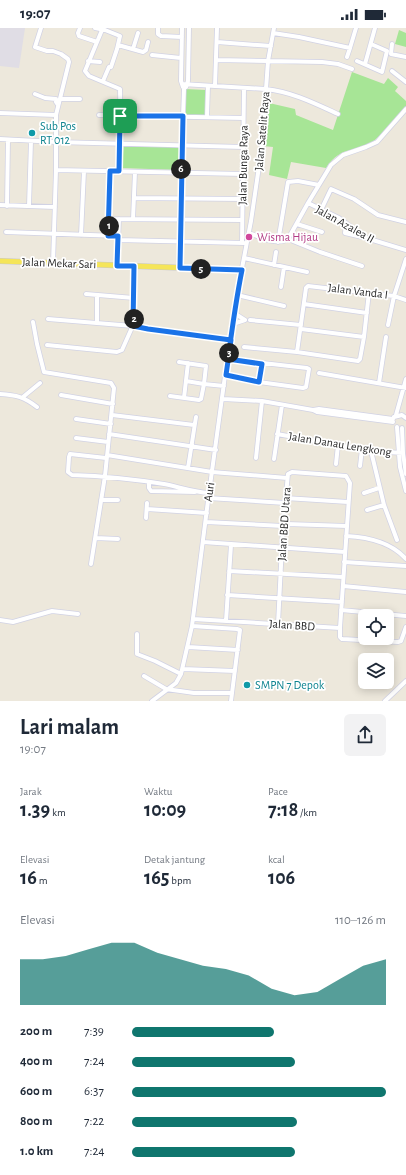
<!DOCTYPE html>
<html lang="id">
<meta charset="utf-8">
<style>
:root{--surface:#fff;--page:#f2f2f3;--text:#1f2937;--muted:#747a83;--accent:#0f766e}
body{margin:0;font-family:"Alegreya Sans",sans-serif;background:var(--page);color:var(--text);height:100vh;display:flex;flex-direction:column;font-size:15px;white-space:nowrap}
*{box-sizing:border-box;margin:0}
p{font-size:13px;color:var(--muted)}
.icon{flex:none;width:22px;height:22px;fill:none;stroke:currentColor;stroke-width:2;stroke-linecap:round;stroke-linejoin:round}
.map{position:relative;height:673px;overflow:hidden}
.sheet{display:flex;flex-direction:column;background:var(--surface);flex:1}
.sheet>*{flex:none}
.fabs{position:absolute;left:358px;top:581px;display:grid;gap:8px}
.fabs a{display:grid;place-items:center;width:36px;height:36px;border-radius:6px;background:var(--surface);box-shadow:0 2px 10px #0003;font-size:20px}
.pin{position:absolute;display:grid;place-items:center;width:34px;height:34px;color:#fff;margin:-17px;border-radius:8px;box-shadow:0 2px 6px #0006}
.km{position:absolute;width:20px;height:20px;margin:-10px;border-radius:50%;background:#222;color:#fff;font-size:11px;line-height:20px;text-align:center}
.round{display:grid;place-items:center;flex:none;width:42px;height:42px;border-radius:6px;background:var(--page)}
.headline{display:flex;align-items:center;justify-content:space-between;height:68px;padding:0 20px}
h1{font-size:22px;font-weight:700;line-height:30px}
.stats{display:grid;grid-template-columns:repeat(3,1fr);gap:6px;height:68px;padding:4px 20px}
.stats div{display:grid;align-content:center}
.stats b{font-size:20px;font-weight:700}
.stats small{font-size:11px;font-weight:400}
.stats p{font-size:11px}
.chart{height:112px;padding:8px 20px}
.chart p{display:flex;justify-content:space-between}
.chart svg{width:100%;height:72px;margin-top:4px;fill:var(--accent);opacity:.7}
ul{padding:0 20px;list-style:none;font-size:13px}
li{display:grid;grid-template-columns:64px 48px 1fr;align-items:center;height:30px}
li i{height:10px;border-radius:5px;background:var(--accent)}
.status{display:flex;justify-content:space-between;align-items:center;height:28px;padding:0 20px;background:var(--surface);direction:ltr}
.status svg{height:11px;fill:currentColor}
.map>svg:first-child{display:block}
.industrial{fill:#e0dde5}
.green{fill:#a7e596}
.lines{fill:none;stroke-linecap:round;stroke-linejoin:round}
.minor-casing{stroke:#d1d2e4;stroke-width:5.5}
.major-casing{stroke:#c8c8c8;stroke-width:6}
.minor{stroke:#fff;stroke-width:4}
.major{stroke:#f5e559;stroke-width:5}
.route-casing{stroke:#fff;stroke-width:8}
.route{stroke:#1a73e8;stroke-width:5}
.culture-dot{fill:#0f9aa8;stroke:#fff;stroke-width:1.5}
.hotel-dot{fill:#d1479c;stroke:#fff;stroke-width:1.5}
.labels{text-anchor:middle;stroke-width:3.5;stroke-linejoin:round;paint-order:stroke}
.culture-label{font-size:12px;fill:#0d838f;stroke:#fff;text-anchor:start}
.street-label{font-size:12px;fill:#2a2a2a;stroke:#fff}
.hotel-label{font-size:12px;fill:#b23c85;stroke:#fff;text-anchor:start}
</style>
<div class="status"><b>19:07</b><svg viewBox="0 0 49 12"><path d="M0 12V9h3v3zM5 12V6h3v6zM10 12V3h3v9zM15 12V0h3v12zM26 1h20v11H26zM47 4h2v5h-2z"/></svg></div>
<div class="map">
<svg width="406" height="673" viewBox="0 0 406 673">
<rect width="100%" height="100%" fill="#ede8dc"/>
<path class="industrial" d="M0 0H25L19 40 0 38Z"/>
<path class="green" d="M399 2 406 5V19L395 16Z
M352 44 384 56 388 50 398 59 395 63 406 73V78C396 89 387 102 376 111 358 127 342 115 326 140L291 134 287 151 269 147 273 119 263 118 269 75 295 81 296 87 333 102Z
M185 61 206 62V88H183Z
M123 117 179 118 180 142 120 140Z"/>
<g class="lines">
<defs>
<path id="minor" d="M41 0 35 19 47 23H53L61 26 68 31 69 34 56 87V142L53 235
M80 0 78 5 79 8 97 14
M95 0 105 2 120 8 117 21 111 39H109L103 53
M158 0V6L161 8 182 9
M182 0 181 53 183 59
M102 2 85 43 89 48 120 61 121 116 119 143
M273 5 299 9 350 20 356 0
M217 14 271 18
M392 16 391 26 406 29
M118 17 143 24 146 22 148 14
M133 21 138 5
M152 27 181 30
M347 29 350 20
M216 32 322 34 338 36 352 41
M88 33 100 34
M357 33 382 44 387 23 371 16
M365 36 375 0
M392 43 406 54
M182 56 266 61C292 64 314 75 338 86
M215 58 217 0
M186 59 188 53 189 0
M35 66 45 70 56 71V74L58 77
M60 71H80
M0 85 56 87
M99 87 243 90
M207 89 208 58
M0 111 56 114 243 119
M56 142 243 146
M134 170 242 171
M308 175 339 190 366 210 406 222
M0 177 55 179
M7 178 8 112
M29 178 31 113
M321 182 331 161 354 171 378 187 406 194
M109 191 242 192
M133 191 135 144
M346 195 345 205 362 209
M297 196 322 204
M6 204 118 208
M249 205C260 209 277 218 288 211L308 175 331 137 343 127 366 119 377 114 406 81
M81 207 84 143
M108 208 110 143
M288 211 320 224 362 238
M118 212 244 215
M278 214 288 154 298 153 319 157
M242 215 244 60
M244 230 307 244
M274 237 276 224
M117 238 119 191
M180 240 181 144 184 61
M281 259 284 239
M86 266 134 270
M237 267 284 278
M304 276 367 285
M234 285 245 292
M48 291 133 298 148 301 231 312
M250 292 301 297
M33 294 37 316 44 344 111 355 114 360 105 448 91 536
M97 295V267
M233 296 245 292
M388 297 394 268 406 231
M301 301 364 309
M47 317 117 324 122 322 134 295V238
M244 319 297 324 358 333 360 331 364 309 369 264
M297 324 306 260 308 258 394 268 406 272
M179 334 206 338 204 356 186 353
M319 345 406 360
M226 347 259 354 303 360 306 359 309 341 307 340 228 331
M259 354 261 335
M379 355 386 309
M0 366C17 367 24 369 37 379
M61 367 113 376
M170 368 199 372 201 371 204 356 224 358
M23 369 40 355
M184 370 188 335
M223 371 262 373 313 382 317 384 393 394
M313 382 319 381 393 391
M112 387 194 397
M396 387 406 351
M394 389 402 387 406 390
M76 391 111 396
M397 399 400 439 406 463
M402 400 403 425 406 446
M109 406 216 422
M277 406 371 423 403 425
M76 410 108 414
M371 423 384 477 397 512
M107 427 212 444 287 450
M106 430 70 426 69 429 68 444 72 447C103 448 133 451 164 456 179 459 193 464 209 465
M256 430 262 373
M274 431 282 377
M336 436 338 417
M360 438 362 421
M188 440 196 389
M149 454V460L151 463 195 464
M364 465 379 460
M208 470 285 475
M285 470 348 474
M101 472H118
M147 481 207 485
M367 482 384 477
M146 490 147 475
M206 494 283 498 287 496 347 498
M346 508C368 509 391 514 406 531
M96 510 118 511
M203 514 345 524
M344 534 406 538
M229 543 343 549
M343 558 406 564
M227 567 342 574
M341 582 406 588
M193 591 340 600 350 455 346 448 292 444 288 446 283 498 278 596
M0 592 13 594 52 583 78 586
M226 593 231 517
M192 598 237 601 240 602 231 673
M340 600V609L342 611 398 614 401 613 406 599
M137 606V626L155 633 181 646
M188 619 238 622
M183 641 235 643
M144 648 166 661 194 665H232
M152 673 176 655 181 646 192 598 209 465 234 282 251 193 262 118 268 33 274 0
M385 673 406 653"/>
<path id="major" d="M0 233 242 242"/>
</defs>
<use href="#minor" class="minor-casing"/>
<use href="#major" class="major-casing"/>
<use href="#minor" class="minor"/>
<use href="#major" class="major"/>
</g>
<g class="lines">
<defs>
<path id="route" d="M120 88 119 143H110L108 208H118L117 238H134L133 298 148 301 231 312 226 347 259 354 262 336 228 331C232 301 236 272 242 242L180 240 183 88H120"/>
</defs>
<use href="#route" class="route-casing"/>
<use href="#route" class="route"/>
</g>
<g class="culture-dot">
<circle cx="32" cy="105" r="4"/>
<circle cx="247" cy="657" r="4"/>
</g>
<circle class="hotel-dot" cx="249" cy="209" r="4"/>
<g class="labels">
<g class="culture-label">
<text x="40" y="102">Sub Pos<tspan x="40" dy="14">RT 012</tspan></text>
<text x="255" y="661">SMPN 7 Depok</text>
</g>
<g class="street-label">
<text transform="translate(262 103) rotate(-85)" y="4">Jalan Satelit Raya</text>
<text transform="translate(243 137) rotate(-89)" y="4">Jalan Bunga Raya</text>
<text transform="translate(345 196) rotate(29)" y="4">Jalan Azalea II</text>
<text transform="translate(59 235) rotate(2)" y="4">Jalan Mekar Sari</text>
<text transform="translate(358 263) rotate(7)" y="4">Jalan Vanda I</text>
<text transform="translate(340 416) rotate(9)" y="4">Jalan Danau Lengkong</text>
<text transform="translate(209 464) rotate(-82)" y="4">Auri</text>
<text transform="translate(284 496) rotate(-86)" y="4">Jalan BBD Utara</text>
<text transform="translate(292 597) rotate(4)" y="4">Jalan BBD</text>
</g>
<g class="hotel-label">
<text x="257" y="213">Wisma Hijau</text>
</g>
</g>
</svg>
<div class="fabs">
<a><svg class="icon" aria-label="locate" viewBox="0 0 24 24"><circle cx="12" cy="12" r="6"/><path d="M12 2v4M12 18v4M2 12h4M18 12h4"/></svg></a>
<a><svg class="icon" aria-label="layers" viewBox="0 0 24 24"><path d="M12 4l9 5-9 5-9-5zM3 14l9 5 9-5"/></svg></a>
</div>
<div class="pin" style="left:120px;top:88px;background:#1e9e55"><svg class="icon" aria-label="arrive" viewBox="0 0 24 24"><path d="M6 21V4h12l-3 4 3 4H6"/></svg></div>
<b class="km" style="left:109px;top:198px">1</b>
<b class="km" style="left:134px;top:291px">2</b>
<b class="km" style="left:229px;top:325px">3</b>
<b class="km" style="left:201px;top:241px">5</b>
<b class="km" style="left:181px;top:141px">6</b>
</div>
<section class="sheet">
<div class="headline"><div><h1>Lari malam</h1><p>19:07</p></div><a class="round"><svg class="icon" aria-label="share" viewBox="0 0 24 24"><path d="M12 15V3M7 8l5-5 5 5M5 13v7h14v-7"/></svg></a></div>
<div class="stats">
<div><p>Jarak</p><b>1.39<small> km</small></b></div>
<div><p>Waktu</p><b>10:09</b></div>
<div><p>Pace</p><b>7:18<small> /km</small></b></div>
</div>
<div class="stats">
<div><p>Elevasi</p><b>16<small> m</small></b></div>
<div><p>Detak jantung</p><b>165<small> bpm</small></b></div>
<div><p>kcal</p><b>106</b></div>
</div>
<div class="chart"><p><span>Elevasi</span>110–126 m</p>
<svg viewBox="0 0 160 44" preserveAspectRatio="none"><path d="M0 44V16L10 16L20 14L30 10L40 6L50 6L60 12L70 16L80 20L90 22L100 26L110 34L120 38L130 36L140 28L150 20L160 16V44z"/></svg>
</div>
<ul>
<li><b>200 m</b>7:39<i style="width:56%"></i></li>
<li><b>400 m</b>7:24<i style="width:64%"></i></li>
<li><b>600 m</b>6:37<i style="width:100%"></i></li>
<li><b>800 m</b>7:22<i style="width:65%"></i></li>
<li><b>1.0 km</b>7:24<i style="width:64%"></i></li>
</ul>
</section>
